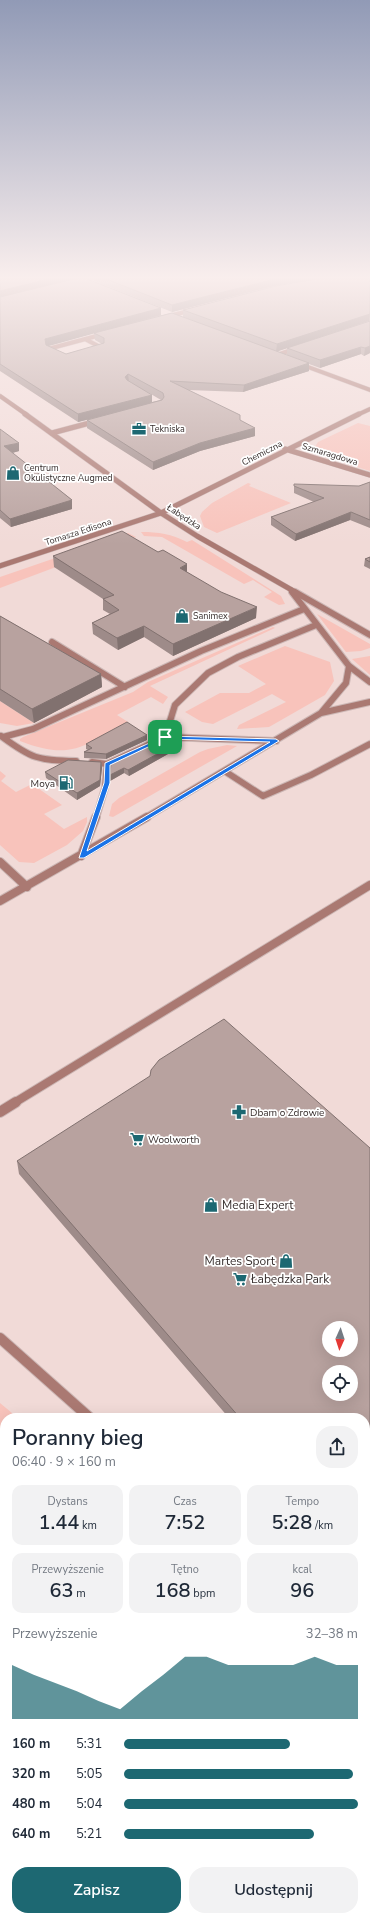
<!DOCTYPE html>
<html lang="pl">
<meta charset="utf-8">
<style>
:root{--surface:#fff;--page:#f2f2f3;--text:#1f2937;--muted:#747a83;--accent:#1d6872}
body{margin:0;font-family:"Nunito Sans",sans-serif;background:var(--page);color:var(--text);height:100vh;display:flex;flex-direction:column;font-size:15px;white-space:nowrap}
*{box-sizing:border-box;margin:0}
p{font-size:13px;color:var(--muted)}
.icon{flex:none;width:22px;height:22px;fill:none;stroke:currentColor;stroke-width:2;stroke-linecap:round;stroke-linejoin:round}
.map{position:relative;flex:1;overflow:hidden}
.details{position:absolute;left:0px;top:1413px;width:370px;height:508px;display:flex;flex-direction:column;background:var(--surface);border-radius:16px 16px 0 0;box-shadow:0 4px 16px #0002}
.details>*{flex:none}
.needle{width:26px;rotate:183deg}
.tools{position:absolute;left:322px;top:1321px;display:grid;gap:8px}
.tools a{display:grid;place-items:center;width:36px;height:36px;border-radius:50%;background:var(--surface);box-shadow:0 4px 16px #0002;font-size:20px}
.pin{position:absolute;display:grid;place-items:center;width:34px;height:34px;color:#fff;margin:-17px;border-radius:8px;box-shadow:0 2px 6px #0006}
.round{display:grid;place-items:center;flex:none;width:42px;height:42px;border-radius:16px;background:var(--page)}
.head{display:flex;align-items:center;justify-content:space-between;height:68px;padding:0 12px}
h1{font-size:22px;font-weight:600;line-height:30px}
.metrics{display:grid;grid-template-columns:repeat(3,1fr);gap:6px;height:68px;padding:4px 12px}
.metrics div{display:grid;align-content:center;border-radius:10px;background:var(--page);text-align:center}
.metrics b{font-size:20px;font-weight:600}
.metrics small{font-size:11px;font-weight:400}
.metrics p{font-size:11px}
.chart{height:112px;padding:8px 12px}
.chart p{display:flex;justify-content:space-between}
.chart svg{width:100%;height:72px;margin-top:4px;fill:var(--accent);opacity:.7}
.action{display:flex;gap:8px;margin-top:auto;padding:8px 12px}
.action a{flex:1;height:46px;border-radius:16px;background:var(--accent);color:#fff;font-size:16px;font-weight:600;line-height:46px;text-align:center}
.action a+a{background:var(--page);color:var(--text)}
ul{padding:0 12px;list-style:none;font-size:13px}
li{display:grid;grid-template-columns:64px 48px 1fr;align-items:center;height:30px}
li i{height:10px;border-radius:5px;background:var(--accent)}
.map>svg:first-child{display:block}
.green{fill:#f8c3bb}
.lines{fill:none;stroke-linecap:round;stroke-linejoin:round}
.service-far4-casing{stroke:#ccb7b5;stroke-width:6}
.service-far3-casing{stroke:#ccb7b5;stroke-width:8}
.service-far2-casing{stroke:#ccb7b5;stroke-width:10}
.service-far1-casing{stroke:#ccb7b5;stroke-width:12}
.service-casing{stroke:#ccb7b5;stroke-width:14}
.minor-far1-casing{stroke:#ccb7b5;stroke-width:5}
.minor-casing{stroke:#ccb7b5;stroke-width:6}
.tertiary-far2-casing{stroke:#ccb7b5;stroke-width:5}
.tertiary-far1-casing{stroke:#ccb7b5;stroke-width:6}
.tertiary-casing{stroke:#ccb7b5;stroke-width:8}
.primary-casing{stroke:#ccb7b5;stroke-width:2}
.service-far4{stroke:#aa7972;stroke-width:5}
.service-far3{stroke:#aa7972;stroke-width:6}
.service-far2{stroke:#aa7972;stroke-width:8}
.service-far1{stroke:#aa7972;stroke-width:10}
.service{stroke:#aa7972;stroke-width:12}
.minor-far1{stroke:#aa7972;stroke-width:4}
.minor{stroke:#aa7972;stroke-width:5}
.tertiary-far2{stroke:#aa7972;stroke-width:4}
.tertiary-far1{stroke:#aa7972;stroke-width:5}
.tertiary{stroke:#aa7972;stroke-width:6}
.primary{fill:#711d19;fill-rule:evenodd}
.wall{fill:#9e8b89;fill-rule:evenodd}
.shaded-wall{fill:#81716f}
.building{fill:#b8a29f;stroke:#81716f;fill-rule:evenodd}
.route{fill:#1a73e8;stroke:#fff;fill-rule:evenodd}
.labels{text-anchor:middle;stroke-width:3.5;stroke-linejoin:round;paint-order:stroke}
.far-poi-label{font-size:9px;fill:#362d2c;stroke:#fff;text-anchor:start}
.far-street-label{font-size:9px;fill:#362d2c;stroke:#fff}
.poi-label{font-size:10px;fill:#362d2c;stroke:#fff;text-anchor:start}
.near-poi-label{font-size:12px;fill:#362d2c;stroke:#fff;text-anchor:start}
</style>
<div class="map">
<svg width="370" height="1921" viewBox="0 0 370 1921">
<rect width="100%" height="100%" fill="#f1dad7"/>
<path class="green" d="M358 423 370 426V471L311 453 318 442Z
M248 483 251 484 249 486 291 503 217 533 204 527 200 516 202 512 212 503Z
M141 532C159 532 171 534 187 542L192 540 281 596 285 604 279 605 264 597 272 592 253 580 244 584 162 537 144 536Z
M128 533 136 537 0 588V577Z
M317 614 370 644V648L361 651 346 652Z
M273 627 275 628 150 686 168 697 163 704 151 697 117 715 128 722C84 746 71 761 20 741V739L23 737 133 692 148 682Z
M285 646 330 662 334 681 325 695 269 727 237 729 239 725 286 702 272 694 213 724 202 722 185 712 220 693H249L266 684 238 666Z
M370 656V675L352 659Z
M0 701 34 723 17 726 0 723Z
M227 745 237 746 113 817 109 816 112 804 119 798 200 752 208 749Z
M0 771 6 776 1 781 16 792 32 784 62 805 44 814 64 829 87 817V822L83 831 67 845 34 863 19 862 0 845Z
M0 1403 18 1418H5V1600L0 1596Z
M365 1710 370 1714V1921H336L331 1916H365Z
M0 1794 5 1799V1891L0 1886Z
M28 1916H112L116 1921H33Z"/>
<g class="lines">
<defs>
<path id="service-far4" d="M52 433 97 421
M291 590 293 593"/>
<path id="service-far3" d="M292 592 349 666 370 682
M52 642 125 687
M321 713 370 702
M1 736C32 759 37 760 76 761
M3 737 33 729 201 651 304 609
M165 737 175 705 208 673 238 657 316 625
M92 762 107 764 165 737 276 741
M226 772 263 796 311 775 370 744
M96 818 105 788 107 764
M145 818 321 713 346 683 349 666"/>
<path id="service-far2" d="M81 856 96 817
M0 862 27 887
M0 901 147 817
M14 1103 370 885"/>
<path id="service-far1" d="M0 1112 16 1102
M0 1338 90 1418"/>
<path id="service" d="M365 1659 370 1663"/>
<path id="minor-far1" d="M76 281 103 275
M165 317 193 310
M85 339 102 348 98 349
M53 351 48 349 104 334
M277 355 297 348
M300 364 370 390
M357 415 370 409"/>
<path id="minor" d="M285 449 370 475
M161 513 359 414"/>
<path id="tertiary-far2" d="M0 396 27 415"/>
<path id="tertiary-far1" d="M25 414 161 513 197 536 297 593
M0 566 161 513"/>
<path id="tertiary" d="M295 592 370 635"/>
<path id="primary" d="M0 1690 5 1692V1711L0 1709Z
M200 1916H221L223 1921H202Z"/>
</defs>
<use href="#service-far4" class="service-far4-casing"/>
<use href="#service-far3" class="service-far3-casing"/>
<use href="#service-far2" class="service-far2-casing"/>
<use href="#service-far1" class="service-far1-casing"/>
<use href="#service" class="service-casing"/>
<use href="#minor-far1" class="minor-far1-casing"/>
<use href="#minor" class="minor-casing"/>
<use href="#tertiary-far2" class="tertiary-far2-casing"/>
<use href="#tertiary-far1" class="tertiary-far1-casing"/>
<use href="#tertiary" class="tertiary-casing"/>
<use href="#primary" class="primary-casing"/>
<use href="#service-far4" class="service-far4"/>
<use href="#service-far3" class="service-far3"/>
<use href="#service-far2" class="service-far2"/>
<use href="#service-far1" class="service-far1"/>
<use href="#service" class="service"/>
<use href="#minor-far1" class="minor-far1"/>
<use href="#minor" class="minor"/>
<use href="#tertiary-far2" class="tertiary-far2"/>
<use href="#tertiary-far1" class="tertiary-far1"/>
<use href="#tertiary" class="tertiary"/>
<use href="#primary" class="primary"/>
</g>
<path class="wall" d="M0 275H91L82 277 161 308V315L183 317V310L333 277 316 279 274 286 172 312 94 281V275H370V353L364 356 361 354 320 368 309 364V371L243 392 188 390 240 420 255 436 200 451 153 470 87 428V420L94 418 78 422 0 371ZM369 321H370L287 348V355L277 351ZM94 333 95 340 102 344 66 354 48 346ZM144 390 161 400 152 402V395Z
M0 429 19 451 12 453 72 500V509L11 527 0 518Z
M370 482V528L350 520 295 541 271 525V517L314 502 294 493V486H359Z
M53 556 187 572 256 618 173 656 144 637 118 650 93 634 92 623 110 614 103 610V599L54 567Z
M370 557V569L364 566 365 559Z
M0 616 101 674 102 687 34 723 0 701Z
M147 740 106 759 84 758V752L88 750 86 749V744Z
M168 754 129 776 124 773 110 781V775L111 762Z
M101 762 102 768 100 786 77 800 46 778 45 772Z
M370 1148V1582L365 1576V1418H229L19 1174 17 1161Z"/>
<path class="shaded-wall" d="M64 275H91L0 298V291Z
M299 275H316V279L274 286 172 312V305L275 279Z
M161 308V315L45 347V339Z
M370 314 369 321 276 352 277 344Z
M370 346V353L364 356 365 348Z
M361 347V354L320 368V360Z
M309 363V371L243 392 244 385Z
M128 374 129 382 126 385 125 377Z
M152 395V403L78 422V414Z
M255 428V436L200 451 153 470V462L200 443Z
M19 443V451L5 455 4 446Z
M72 500V509L11 527 10 519Z
M351 512 350 520 295 541 296 534Z
M187 564V575L180 568Z
M257 607 256 618 173 656V644Z
M144 626V637L118 650 117 638Z
M101 674 102 687 34 723 32 709Z
M147 735V740L106 759V754Z
M168 748V754L129 776 128 770Z
M101 762 102 768 100 786 77 800V793Z
M124 768V773L110 781V775Z"/>
<path class="building" d="M0 275H64L0 291Z
M96 275H299L275 279 172 305Z
M370 275V314L277 344 183 310 276 286 317 279Z
M82 277 161 308 45 339 46 345 66 354 104 343V338L94 333 172 313 309 363 244 385 170 381 240 415V420L255 428 200 443 153 462 87 420 162 400 164 397 163 393 128 374 125 377 127 380 152 395 78 414 0 364V297Z
M370 321V346L365 348 361 347 320 360 287 348Z
M0 429 19 443 4 446 72 500 10 519 0 510Z
M370 482V520L351 512 296 534 271 517 324 498 294 486V484L359 486Z
M122 531 158 552 163 550 187 564 180 568 221 592 257 607 173 644 144 626 117 638 92 623 119 610 103 599 114 595 53 556Z
M370 557V562L365 559Z
M0 616 101 674 32 709 0 689Z
M127 722 147 735 106 754 84 752 92 748 86 744Z
M156 741 168 748 128 770 124 768 110 775 111 762Z
M68 760 101 762 100 780 77 793 45 772Z
M224 1019 370 1148V1568L365 1563V1418H240L17 1161 150 1076 151 1070 159 1060ZM329 1328H351V1350H329ZM329 1372H351V1394H329Z"/>
<linearGradient id="sky" x2="0" y2="1"><stop stop-color="#919ab6"/><stop offset="0.51" stop-color="#f9eeed"/><stop offset="1" stop-color="#f9eeed" stop-opacity="0"/></linearGradient>
<rect width="370" height="544" fill="url(#sky)"/>
<path class="route" d="M165 736 276 739 279 741 84 858H79L104 783 105 763ZM165 739 270 742 87 851 110 783V765Z"/>
<defs>
<symbol id="office-bare" viewBox="-9 -9 18 18"><path d="M-6-3h4V-5.5h4V-3h4V5H-6ZM-1-4.5V-3h2v-1.5ZM-6 0V1H6V0Z" fill="#1d6872" stroke="#fff" stroke-width="2.5" paint-order="stroke"/></symbol>
<symbol id="shop-bare" viewBox="-9 -9 18 18"><path d="M-5-2.5h2.3a2.7 3.5 0 0 1 5.4 0H5L5.5 6h-11ZM-1.5-2.5h3a1.5 2.3 0 0 0-3 0Z" fill="#1d6872" stroke="#fff" stroke-width="2.5" paint-order="stroke"/></symbol>
<symbol id="fuel-bare" viewBox="-9 -9 18 18"><path d="M-5.5-6h7V0h2V4h1.3V-2.5L3-4.5l.8-.8L6-3V5H2.5V1h-1V6h-7ZM-4.2-4.7v3.2H.2V-4.7Z" fill="#1d6872" stroke="#fff" stroke-width="2.5" paint-order="stroke"/></symbol>
<symbol id="pharmacy-bare" viewBox="-9 -9 18 18"><path d="M-2-6h4v4h4v4h-4v4h-4v-4h-4v-4h4Z" fill="#1d6872" stroke="#fff" stroke-width="2.5" paint-order="stroke"/></symbol>
<symbol id="supermarket-bare" viewBox="-9 -9 18 18"><path d="M-6-5.5h2.5l.6 2H6L4.5 2H-2.5L-4.4-4H-6ZM-1.5 3.2a1.3 1.3 0 1 0 .1 0ZM3 3.2a1.3 1.3 0 1 0 .1 0Z" fill="#1d6872" stroke="#fff" stroke-width="2.5" paint-order="stroke"/></symbol>
</defs>
<g fill-rule="evenodd">
<use href="#office-bare" x="129" y="419" width="20" height="20"/>
<use href="#shop-bare" x="3" y="463" width="20" height="20"/>
<use href="#shop-bare" x="172" y="606" width="20" height="20"/>
<use href="#fuel-bare" x="56" y="773" width="20" height="20"/>
<use href="#pharmacy-bare" x="229" y="1102" width="20" height="20"/>
<use href="#supermarket-bare" x="127" y="1129" width="20" height="20"/>
<use href="#shop-bare" x="201" y="1195" width="20" height="20"/>
<use href="#shop-bare" x="276" y="1251" width="20" height="20"/>
<use href="#supermarket-bare" x="230" y="1269" width="20" height="20"/>
</g>
<g class="labels">
<g class="far-poi-label">
<text x="150" y="432">Tekniska</text>
<text x="24" y="471">Centrum<tspan x="24" dy="10">Okulistyczne Augmed</tspan></text>
<text x="193" y="619">Sanimex</text>
</g>
<g class="far-street-label">
<text transform="translate(262 453) rotate(-27)" y="3">Chemiczna</text>
<text transform="translate(330 454) rotate(17)" y="3">Szmaragdowa</text>
<text transform="translate(184 517) rotate(33)" y="3">Łabędzka</text>
<text transform="translate(78 532) rotate(-18)" y="3">Tomasza Edisona</text>
</g>
<g class="poi-label">
<text x="55" y="787" text-anchor="end">Moya</text>
<text x="250" y="1116">Dbam o Zdrowie</text>
<text x="148" y="1143">Woolworth</text>
</g>
<g class="near-poi-label">
<text x="222" y="1209">Media Expert</text>
<text x="275" y="1265" text-anchor="end">Martes Sport</text>
<text x="251" y="1283">Łabędzka Park</text>
</g>
</g>
</svg>
<div class="tools">
<a><svg class="needle" viewBox="-14 -14 28 28"><path d="M0-13l5 13h-10z" fill="#e53935"/><path d="M0 13l5-13h-10z" fill="#747a83"/></svg></a>
<a><svg class="icon" aria-label="locate" viewBox="0 0 24 24"><circle cx="12" cy="12" r="6"/><path d="M12 2v4M12 18v4M2 12h4M18 12h4"/></svg></a>
</div>
<div class="pin" style="left:165px;top:737px;background:#1e9e55"><svg class="icon" aria-label="arrive" viewBox="0 0 24 24"><path d="M6 21V4h12l-3 4 3 4H6"/></svg></div>
<section class="details">
<div class="head"><div><h1>Poranny bieg</h1><p>06:40 · 9 × 160 m</p></div><a class="round"><svg class="icon" aria-label="share" viewBox="0 0 24 24"><path d="M12 15V3M7 8l5-5 5 5M5 13v7h14v-7"/></svg></a></div>
<div class="metrics">
<div><p>Dystans</p><b>1.44<small> km</small></b></div>
<div><p>Czas</p><b>7:52</b></div>
<div><p>Tempo</p><b>5:28<small> /km</small></b></div>
</div>
<div class="metrics">
<div><p>Przewyższenie</p><b>63<small> m</small></b></div>
<div><p>Tętno</p><b>168<small> bpm</small></b></div>
<div><p>kcal</p><b>96</b></div>
</div>
<div class="chart"><p><span>Przewyższenie</span>32–38 m</p>
<svg viewBox="0 0 160 44" preserveAspectRatio="none"><path d="M0 44V11L10 17L20 22L30 27L40 33L50 38L60 27L70 17L80 6L90 6L100 11L110 11L120 11L130 11L140 6L150 11L160 11V44z"/></svg>
</div>
<ul>
<li><b>160 m</b>5:31<i style="width:71%"></i></li>
<li><b>320 m</b>5:05<i style="width:98%"></i></li>
<li><b>480 m</b>5:04<i style="width:100%"></i></li>
<li><b>640 m</b>5:21<i style="width:81%"></i></li>
</ul>
<div class="action"><a>Zapisz</a><a>Udostępnij</a></div>
</section>
</div>
